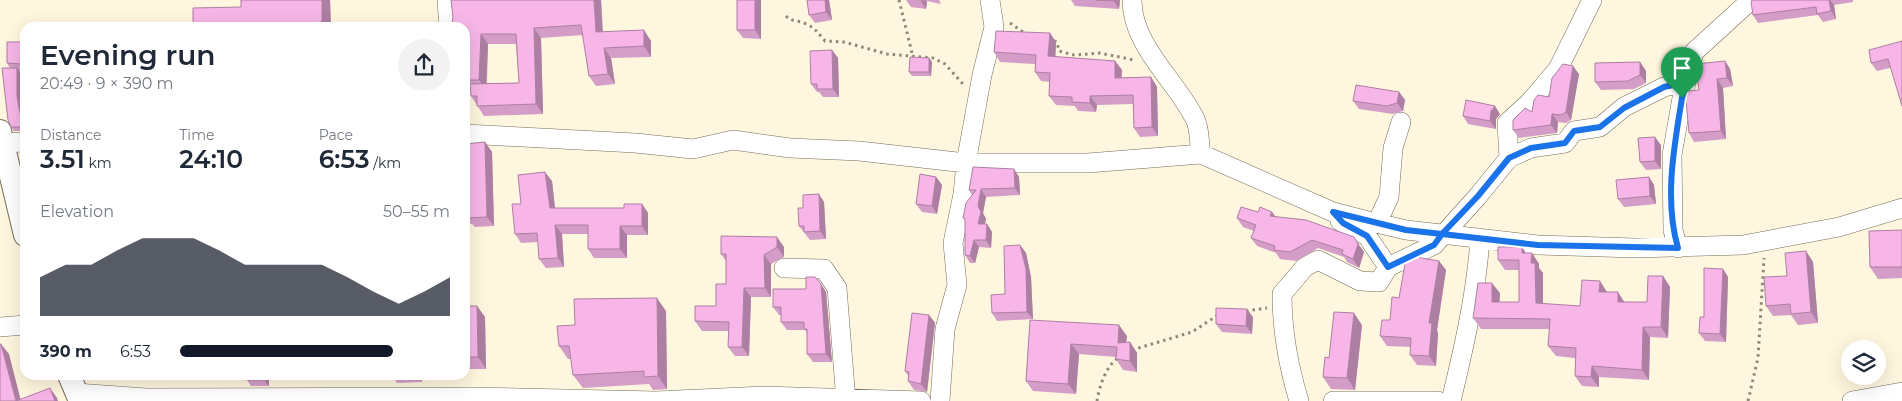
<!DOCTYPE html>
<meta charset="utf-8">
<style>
:root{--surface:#fff;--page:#f2f2f3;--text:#1f2937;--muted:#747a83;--accent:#111827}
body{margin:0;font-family:Montserrat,sans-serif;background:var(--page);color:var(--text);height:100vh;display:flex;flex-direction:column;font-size:19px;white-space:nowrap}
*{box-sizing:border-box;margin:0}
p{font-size:16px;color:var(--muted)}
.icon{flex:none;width:28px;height:28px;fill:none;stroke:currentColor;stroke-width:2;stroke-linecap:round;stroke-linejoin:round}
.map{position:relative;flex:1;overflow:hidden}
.drawer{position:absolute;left:20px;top:22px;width:450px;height:358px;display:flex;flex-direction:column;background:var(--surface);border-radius:15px;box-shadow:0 5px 20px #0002}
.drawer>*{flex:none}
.controls{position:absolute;left:1841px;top:340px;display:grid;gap:10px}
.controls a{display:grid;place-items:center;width:45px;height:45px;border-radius:50%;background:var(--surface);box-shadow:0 5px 20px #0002;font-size:25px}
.pin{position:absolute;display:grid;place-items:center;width:42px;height:42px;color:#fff;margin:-51px -21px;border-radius:50% 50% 50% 0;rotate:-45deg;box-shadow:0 0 5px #0007}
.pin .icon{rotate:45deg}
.round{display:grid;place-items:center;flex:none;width:52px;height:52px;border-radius:26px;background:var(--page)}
.headline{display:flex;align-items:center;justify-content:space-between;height:85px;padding:0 20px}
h1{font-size:28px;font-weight:600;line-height:38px}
.metrics{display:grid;grid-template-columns:repeat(3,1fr);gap:8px;height:85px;padding:5px 20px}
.metrics div{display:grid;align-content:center}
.metrics b{font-size:25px;font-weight:600}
.metrics small{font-size:14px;font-weight:400}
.metrics p{font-size:14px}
.chart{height:140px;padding:10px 20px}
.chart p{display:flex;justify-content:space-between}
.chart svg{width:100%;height:90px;margin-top:5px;fill:var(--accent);opacity:.7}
ul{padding:0 20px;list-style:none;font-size:16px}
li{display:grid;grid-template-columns:80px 60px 1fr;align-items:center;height:38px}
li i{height:12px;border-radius:6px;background:var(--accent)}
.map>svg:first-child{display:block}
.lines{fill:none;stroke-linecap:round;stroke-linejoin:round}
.minor-casing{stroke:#746c58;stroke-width:20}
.tertiary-casing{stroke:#746c58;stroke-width:24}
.path{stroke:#8e8878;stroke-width:3;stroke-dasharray:2.5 4;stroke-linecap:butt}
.minor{stroke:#fff;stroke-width:19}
.tertiary{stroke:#fff;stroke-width:22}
.wall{fill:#d49dc7;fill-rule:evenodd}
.shaded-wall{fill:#ad7fa2}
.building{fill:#f7b6e7;stroke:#ad7fa2}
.route-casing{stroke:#fff;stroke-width:10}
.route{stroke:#1a73e8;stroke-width:6}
</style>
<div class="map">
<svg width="1902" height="401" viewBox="0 0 1902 401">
<rect width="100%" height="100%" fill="#fff6df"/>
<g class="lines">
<defs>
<path id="minor" d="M447 0 449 28
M1132 0C1132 46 1176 80 1195 119 1200 128 1199 143 1201 154
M465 134 635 143 693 149 733 140 790 148 859 151 966 163H1088L1201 154 1333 212 1368 221 1406 230 1538 245 1635 248 1743 245 1839 227 1902 208
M0 143 25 142
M1509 158 1507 123 1529 103 1558 69 1592 0
M1340 221 1367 236 1388 267
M1377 223 1389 197 1393 148 1401 122
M1678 248 1673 230 1672 155 1682 98 1694 52 1751 0
M784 268 824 269 837 288 846 401
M0 327 25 325
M76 393 146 398 469 397 656 401 764 396 921 401
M940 401 945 329 957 285 953 243 963 194 966 163 982 75 994 27 990 0
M1299 401C1288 365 1282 331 1282 294L1305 267 1318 260 1360 281 1379 282 1388 267 1434 245 1478 196 1509 158 1531 148 1565 143 1574 131 1600 127 1624 107 1664 87 1686 82
M1333 401H1438
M1451 401C1464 347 1476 295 1480 239
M1852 401 1902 392"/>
<path id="tertiary" d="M0 131 25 235
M69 375 80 401"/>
</defs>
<use href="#minor" class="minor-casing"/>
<use href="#tertiary" class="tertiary-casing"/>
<path class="path" d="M899 0 913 57
M786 16C791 22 799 20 806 24 814 27 819 34 825 41L844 42 887 54 933 58 945 64 963 84
M1010 23 1026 34
M1054 41 1057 42 1059 51 1074 55 1100 53 1134 60
M1246 311 1267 308
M1132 350 1192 332 1218 315
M1097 401C1099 387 1106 366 1118 358
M1748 401 1758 358 1764 258"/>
<use href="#minor" class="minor"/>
<use href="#tertiary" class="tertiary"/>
</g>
<path class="wall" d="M330 0 331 28H193L241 7Z
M451 0H601L603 32 651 41V57L611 58 615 84 596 86 589 76 583 35 541 38 543 114 484 116 471 96V90H467L465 87V28L453 17ZM488 44H516L519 83H487Z
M737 0H761V39L743 38 737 30Z
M807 0H829L832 20 815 23 809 15Z
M906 0H939L941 4 927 1 926 9 911 7Z
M1071 0H1120L1119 9 1075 6Z
M1752 0H1853V2L1834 5 1836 19 1823 22 1818 15 1758 23 1753 15Z
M1050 33 1056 42 1055 57 1115 61 1122 70 1121 78 1151 77 1157 87 1158 136 1140 137 1134 128 1133 104 1097 105 1096 112 1078 111 1075 106 1056 105 1049 96 1050 82 1041 81 1035 72V64L1000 62 994 52Z
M1902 41 1890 68 1877 71 1871 63Z
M25 42V72L19 71 20 100 23 113 25 115V131H14L11 127 10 68 7 63Z
M832 50 838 58 839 97H823L819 92H817L811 84Z
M929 58 932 62 931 76H912L909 72Z
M1725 61 1730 69 1733 86 1723 88 1726 139 1694 142 1689 133 1699 90Z
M1640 62 1646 71V83L1634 89 1601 90 1595 82Z
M1579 74 1571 120 1566 123 1558 122 1557 133 1519 138 1513 130 1549 97Z
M1399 92 1405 100 1403 111 1393 114 1359 109 1353 101Z
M1500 114 1496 119V129L1468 124 1463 116Z
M485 142 492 152 494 226 475 227 472 224 465 225V144Z
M1661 145V169L1646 170 1640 162Z
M1014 169 1019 177 1020 195 986 197 983 213 986 219 985 224H987L992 232 991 248 979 247 975 263H970L965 255V220L963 218 972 195 969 190Z
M936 177 942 185 937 214 922 212 916 204Z
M1649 177 1654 185 1656 204 1624 207 1618 199Z
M552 181 555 208H624L642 204 648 213V235H627V258H594L588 249V234H562L564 267 546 268 539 259 538 242 521 243 515 234 521 204Z
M824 202 826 239 810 240 799 226 803 208Z
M1258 212H1272L1275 217 1354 237 1364 252 1359 268 1347 262 1344 257 1318 248 1296 261 1280 259 1276 253 1257 246 1251 238 1254 231 1243 227 1237 218Z
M1902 230V278L1878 279 1870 267Z
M721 236 784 247V257L771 264V297H751L749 356H735L728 347V331H702L695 321 716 306 726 284V261L721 254Z
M1020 245 1026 253 1031 277 1033 319 997 321 992 313 1005 294Z
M1522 247 1526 253H1532L1539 264V268L1543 273V304L1580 306 1607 292 1625 302H1647L1663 276 1670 287 1668 338 1650 337 1649 380 1599 377V387L1582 386 1575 376V358L1556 356 1548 346 1550 329H1481L1473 318 1500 293 1499 302H1519V270H1505L1498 260Z
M1806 251 1813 262 1818 323 1798 325 1791 315 1773 316 1766 306Z
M1439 261 1446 270 1437 330 1438 333 1436 366 1417 365 1410 355 1411 347 1387 346 1380 336 1390 320 1399 298Z
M1723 269 1728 277 1726 342 1705 341 1699 333 1704 317Z
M815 277 826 292 832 362H813L807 354V334L805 330H787L781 322V315H779L773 307 806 289Z
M465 306H477L485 317 486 369H465Z
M666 311 667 389 653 390 649 384 583 388 573 375 571 359H568L559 346 575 325Z
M929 315 935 323 927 392 914 390 908 381 909 377 905 371Z
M1253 317 1252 334 1222 332 1216 324Z
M1030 320 1127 336 1126 342H1130L1137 353V372L1123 370 1116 359V357L1079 354 1076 394 1033 391 1026 381Z
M1362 325 1355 390 1331 389 1323 377 1329 358Z
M269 375V386H251L247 380Z
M392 375H421L422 382 397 383Z"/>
<path class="shaded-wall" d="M322 0H330L331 28H326L322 22Z
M594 0H601L603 42 596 32Z
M755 0H761V39L755 30Z
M825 0H829L832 20 826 12Z
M921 0 927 1 926 9 921 1Z
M1114 0H1120L1119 9 1114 1Z
M1829 0H1830L1834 5 1836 19 1831 11Z
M534 28 541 38 543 114 536 104Z
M644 30 651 41V57L644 46Z
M1050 33 1056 42 1055 66 1048 56Z
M481 34 488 44 486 90 479 80Z
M604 48 611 58 615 84 608 74Z
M832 50 838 58 839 97 833 89Z
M22 55 25 60V69L21 64Z
M929 58 932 62 931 76 929 72Z
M1115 61 1122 70 1121 87 1115 78Z
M1725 61 1730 69 1733 86 1727 78Z
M1640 62 1646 71V83L1640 75Z
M1573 66 1579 74 1571 120 1566 112Z
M17 68 20 72V100L23 117 20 113 17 96Z
M1151 77 1157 87 1158 136 1152 127Z
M1717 79 1723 88 1726 139 1721 131Z
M1399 92 1405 100 1403 111 1397 103Z
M1090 96 1097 105 1096 112 1090 103Z
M1495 106 1500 114 1496 119V129L1490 121 1491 111Z
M1552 114 1558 122 1557 133 1551 125Z
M1655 137 1661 145V169L1655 161Z
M485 142 492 152 494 226 487 217Z
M1014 169 1019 177 1020 195 1015 188Z
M545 172 552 181 556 217 550 208Z
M936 177 942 185 937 214 932 206Z
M1649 177 1654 185 1656 204 1650 196Z
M981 189 986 197 983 213 986 219 983 231 978 224V206Z
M819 194 824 202 826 239 820 231Z
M642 204 648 213V235L642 226Z
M1272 212 1278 220 1270 216Z
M987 224 992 232 991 248 986 240Z
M555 225 562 234 564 267 558 258Z
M620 226 627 235V258L620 249Z
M777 237 784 247V257L777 247Z
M974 240 979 247 975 263 970 256Z
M1358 244 1364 252 1359 268 1353 259Z
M1020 245 1026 253 1031 277 1033 319 1027 312Z
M1522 247 1529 258 1522 253Z
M1806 251 1813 262 1818 323 1811 312Z
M1532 253 1539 264V268L1543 273V314L1536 303 1531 263Z
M764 255 771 264V297L765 288Z
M1439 261 1446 270 1437 330 1438 333 1436 366 1429 356V323Z
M1723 269 1728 277 1726 342 1720 334Z
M1663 276 1670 287 1668 338 1661 327Z
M1600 281 1607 292H1599Z
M1492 283 1500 293 1499 312 1492 302Z
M821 284 826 292 832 362 826 354Z
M744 288 751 297 749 356 742 347Z
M1618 292 1625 303 1618 302Z
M657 298 666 311 667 389 658 376Z
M477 306 485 317 486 369 478 357Z
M1247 309 1253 317 1252 334 1246 326Z
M1354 313 1362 325 1355 390 1347 378Z
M929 315 935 323 927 392 921 384Z
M1119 325 1127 336 1125 353 1118 343Z
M1643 327 1650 337 1649 380 1642 370Z
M1130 342 1137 353V372L1130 361Z
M1 344 9 354 21 401H16Z
M1071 344 1079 354 1076 394 1068 384Z
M1592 366 1599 377V387L1591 377Z
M264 375H269V386L264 380Z
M417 375H421L422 382Z
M50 388 57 398 58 401H55Z"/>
<path class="building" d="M241 0H322V22L315 23V28H285V23H254V28H193V8L241 7Z
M451 0H594L596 32 644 30V46L604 48 608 74 589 76 581 25 534 28 536 104 477 106V96H471L470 84 519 83 516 34H481L479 80H465V28H451L453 17Z
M737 0H755V30H737Z
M807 0H825L826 12 809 15Z
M1096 0H1114V1Z
M1752 0H1829L1831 11 1817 14 1816 7 1753 15 1751 2Z
M996 31 1050 33 1048 56 1115 61V78L1151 77 1152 127 1134 128 1133 95 1090 96V103L1072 102V97L1049 96 1050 73 1035 72 1036 55 994 52Z
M1902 41V106L1888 59 1871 63 1869 50Z
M7 42H25V55H22L21 64 7 63Z
M832 50 833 89H817V84H811L810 51Z
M910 57 929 58V72H909Z
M1725 61 1727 78 1717 79 1721 131 1689 133 1686 101 1688 91 1699 90 1695 64Z
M1640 62V75L1628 81 1595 82V63Z
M1563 64 1573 66 1566 112 1561 115 1552 114 1551 125 1513 130V120L1525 108 1532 112 1534 100 1538 95 1549 97 1552 78Z
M2 68H17V96L20 113H24L25 127H11L8 120Z
M1356 85 1399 92 1397 103 1387 106 1353 101Z
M1466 100 1495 106 1491 111 1490 121 1463 116Z
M1655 137V161L1640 162 1638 138Z
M485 142 487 217 468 218V214H465V144Z
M973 167 1014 169 1015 188 981 189 978 206 981 212 978 224H987L986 240H974L970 256 965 255V219L963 218 966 203 976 190H969Z
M545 172 550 208H624V204H642V226H620V249H588V225H555L558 258 539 259 537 233 515 234 512 204H521L518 175Z
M920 174 936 177 932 206 916 204Z
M1649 177 1650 196 1618 199 1616 180Z
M819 194 820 231 804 232V226H799L798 208H803V195Z
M1241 207 1258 212 1260 207 1272 212 1270 216 1306 220 1354 237 1358 244 1353 259 1342 254 1343 250 1312 240 1290 252 1274 250 1275 246 1251 238 1256 225 1237 218Z
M1902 230V267H1870L1869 231Z
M721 236 777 237V247L764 255 765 288H744L742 347H728L729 322 695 321V306H716V284H726V254H721Z
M1020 245 1026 269 1027 312 992 313 991 295 1005 294 1004 246Z
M1498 247H1522V253H1532L1531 263H1535L1536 303 1580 306 1582 280 1600 281 1599 292H1618V302H1647L1648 276H1663L1661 327H1643L1642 370 1592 366 1591 377 1575 376 1576 348 1548 346 1550 319 1473 318 1478 283H1492V302H1519V260H1498Z
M1806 251 1811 312 1791 314 1790 304 1766 306 1764 277 1787 276 1785 253Z
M1410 256 1439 261 1429 323H1432L1429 356 1410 355 1411 338 1380 336 1382 320H1390L1392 297 1399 298 1406 258Z
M1704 268 1723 269 1720 334 1699 333 1700 317H1704Z
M806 277H815L821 284 826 354H807V329H804V322H781V307H773V289H806Z
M657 298 658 376 644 377V371L573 375 569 346H559L557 326 575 325 574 299Z
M465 306H477L478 357H465Z
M1216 308 1247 309 1246 326 1216 324Z
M1334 312 1354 313 1347 378 1323 377 1325 357 1329 358Z
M912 313 929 315 921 384 908 381 909 372 905 371Z
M1030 320 1119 325 1118 343 1130 342V361L1116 359 1117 347 1071 344 1068 384 1026 381Z
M0 344H1L16 401 50 388 55 401H0Z
M247 375H264V380H247Z"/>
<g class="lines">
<defs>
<path id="route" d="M1682 98 1686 82 1664 87 1624 108 1600 127 1574 131 1565 143 1531 148 1509 158 1478 196 1442 234 1406 230 1333 212 1343 223 1367 236 1388 267 1434 245 1442 234 1538 245 1678 248C1664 200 1674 147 1682 98"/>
</defs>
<use href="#route" class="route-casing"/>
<use href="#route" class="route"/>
</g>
</svg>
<div class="controls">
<a><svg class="icon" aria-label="layers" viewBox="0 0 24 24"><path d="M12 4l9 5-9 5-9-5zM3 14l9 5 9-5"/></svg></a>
</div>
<div class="pin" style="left:1682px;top:98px;background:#1e9e55"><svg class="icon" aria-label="arrive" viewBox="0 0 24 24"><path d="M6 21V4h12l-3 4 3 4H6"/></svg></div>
<section class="drawer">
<div class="headline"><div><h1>Evening run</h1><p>20:49 · 9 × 390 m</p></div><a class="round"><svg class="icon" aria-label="share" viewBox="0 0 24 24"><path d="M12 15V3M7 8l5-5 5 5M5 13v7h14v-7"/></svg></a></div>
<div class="metrics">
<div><p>Distance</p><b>3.51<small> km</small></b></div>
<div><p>Time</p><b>24:10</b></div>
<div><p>Pace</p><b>6:53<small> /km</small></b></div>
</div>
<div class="chart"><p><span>Elevation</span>50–55 m</p>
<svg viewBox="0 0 160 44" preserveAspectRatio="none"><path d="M0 44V25L10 19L20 19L30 12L40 6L50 6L60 6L70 12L80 19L90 19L100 19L110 19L120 25L130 32L140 38L150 32L160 25V44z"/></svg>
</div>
<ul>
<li><b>390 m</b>6:53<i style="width:79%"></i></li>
</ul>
</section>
</div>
